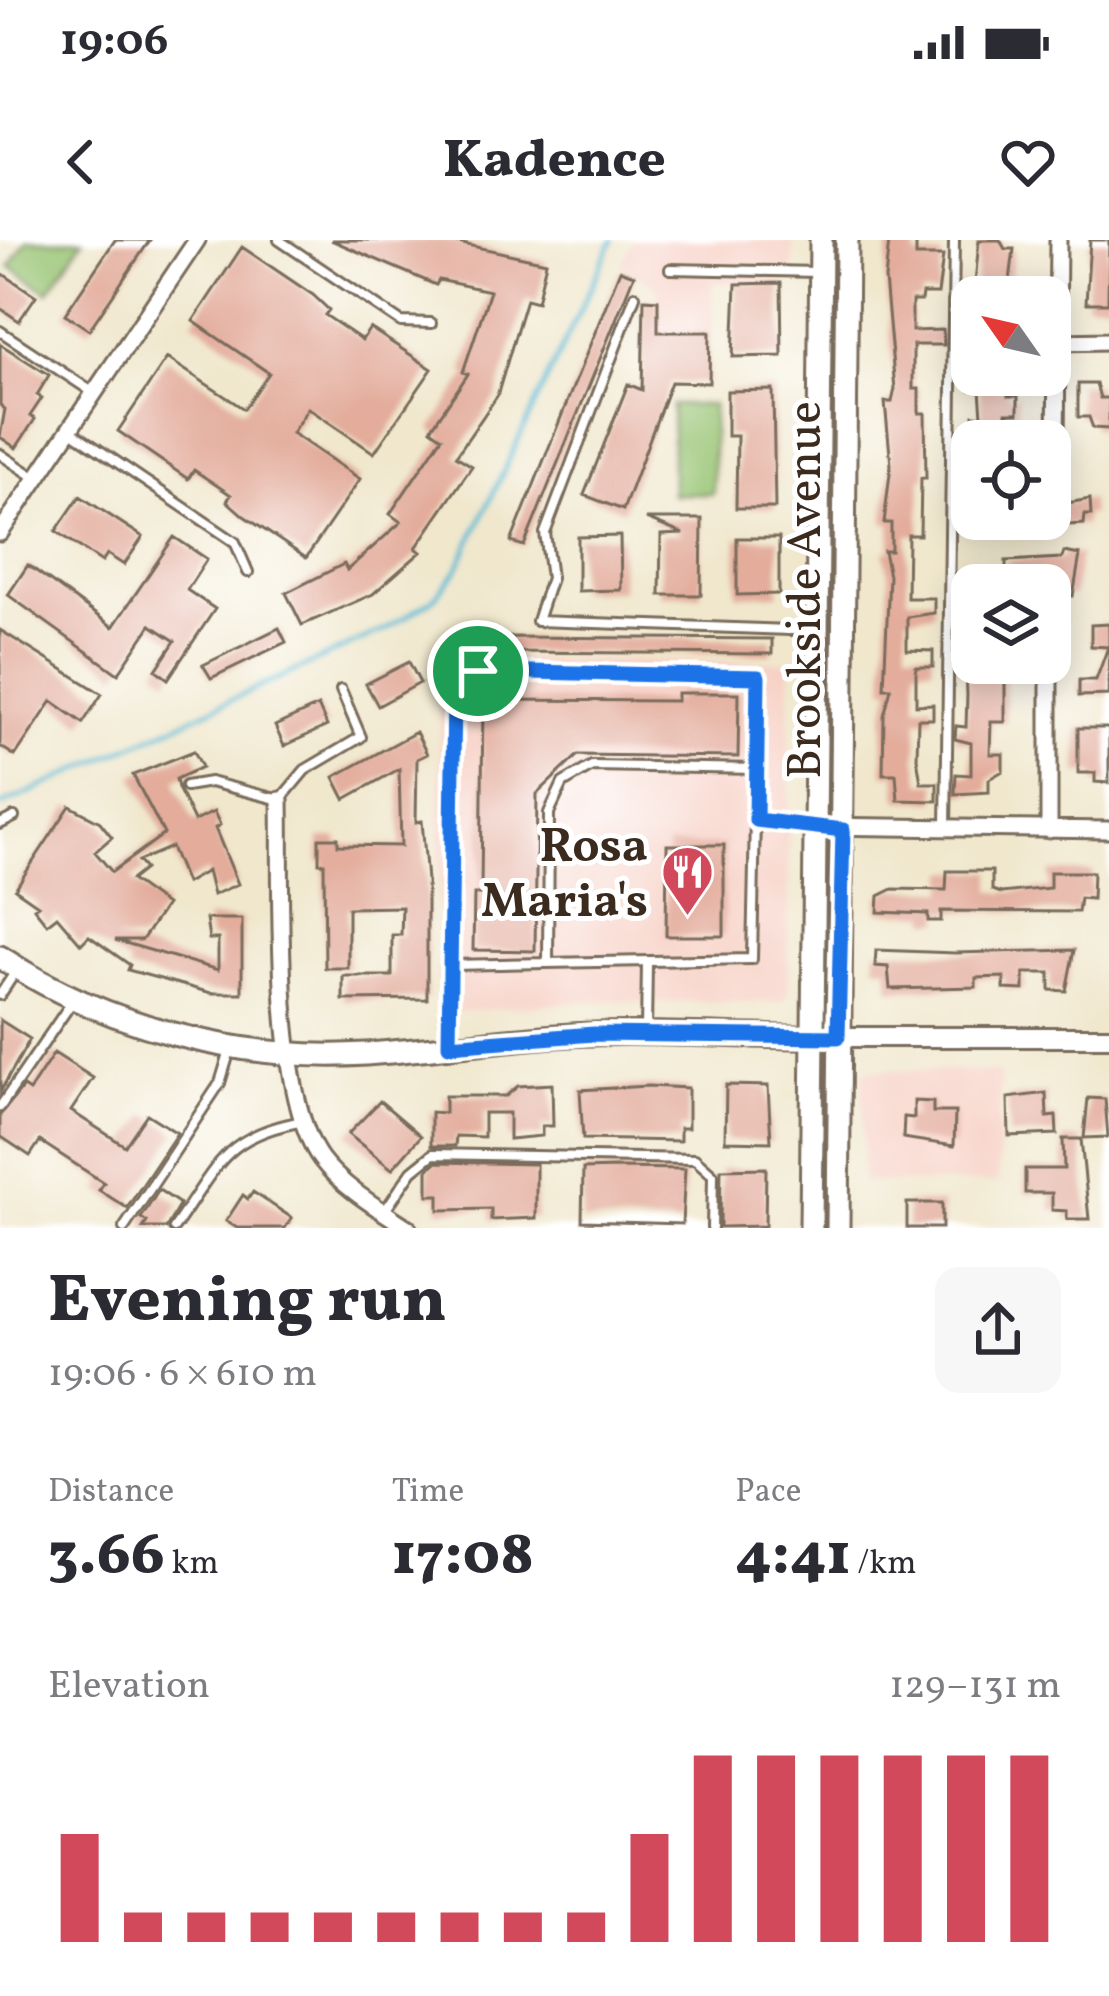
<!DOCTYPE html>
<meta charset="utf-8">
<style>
:root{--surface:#fff;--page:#f7f7f7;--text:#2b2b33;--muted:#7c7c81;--accent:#d1495b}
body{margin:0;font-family:Vollkorn,serif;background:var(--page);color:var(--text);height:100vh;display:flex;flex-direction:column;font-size:45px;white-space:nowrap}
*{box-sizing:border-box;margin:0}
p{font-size:39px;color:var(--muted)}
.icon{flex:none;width:66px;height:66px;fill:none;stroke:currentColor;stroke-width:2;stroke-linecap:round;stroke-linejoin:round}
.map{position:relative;height:988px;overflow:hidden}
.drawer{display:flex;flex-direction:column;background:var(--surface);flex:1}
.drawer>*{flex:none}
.needle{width:78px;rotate:304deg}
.controls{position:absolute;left:951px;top:36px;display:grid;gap:24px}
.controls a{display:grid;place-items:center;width:120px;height:120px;border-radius:24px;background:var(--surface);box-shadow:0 6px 30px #0003;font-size:60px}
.pin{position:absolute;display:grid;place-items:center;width:102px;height:102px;color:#fff;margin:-51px;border:6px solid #fff;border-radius:50%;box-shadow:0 3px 12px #0007}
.round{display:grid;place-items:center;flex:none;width:126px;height:126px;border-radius:24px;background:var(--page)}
.overview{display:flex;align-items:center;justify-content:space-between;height:204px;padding:0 48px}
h1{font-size:66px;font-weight:800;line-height:90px}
.metrics{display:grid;grid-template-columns:repeat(3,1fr);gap:18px;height:204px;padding:12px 48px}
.metrics div{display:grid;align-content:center}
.metrics b{font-size:60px;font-weight:800}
.metrics small{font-size:33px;font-weight:400}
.metrics p{font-size:33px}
.chart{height:336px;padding:24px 48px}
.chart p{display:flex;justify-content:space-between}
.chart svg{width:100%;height:216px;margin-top:12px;stroke:var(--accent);stroke-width:6}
.status{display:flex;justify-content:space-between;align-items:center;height:84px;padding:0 60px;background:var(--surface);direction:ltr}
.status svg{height:33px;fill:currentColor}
header{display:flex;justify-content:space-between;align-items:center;height:156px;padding:0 48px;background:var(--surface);font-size:54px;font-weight:800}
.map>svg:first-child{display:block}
.built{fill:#f7d1c6}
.green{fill:#96c371;stroke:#687648;stroke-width:3}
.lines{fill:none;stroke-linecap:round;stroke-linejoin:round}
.stream{stroke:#56bad4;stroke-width:4.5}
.building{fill:#e3ac9b}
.service-casing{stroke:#7a6c5b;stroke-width:14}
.minor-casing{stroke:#7a6c5b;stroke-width:21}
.tertiary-casing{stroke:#7a6c5b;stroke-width:24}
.secondary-casing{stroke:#7a6c5b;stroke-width:27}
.service{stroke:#fff;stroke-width:8}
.minor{stroke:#fff;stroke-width:15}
.tertiary{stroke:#fff;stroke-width:18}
.secondary{stroke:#fff;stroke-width:21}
.route-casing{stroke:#fff;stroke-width:24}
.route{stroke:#1a73e8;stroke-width:15}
.labels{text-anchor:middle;stroke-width:10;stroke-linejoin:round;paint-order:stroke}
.street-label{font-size:48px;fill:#3b2a1e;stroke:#fff}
.poi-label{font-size:48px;font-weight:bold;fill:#3b2a1e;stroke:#fff;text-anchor:end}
</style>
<div class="status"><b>19:06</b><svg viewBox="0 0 49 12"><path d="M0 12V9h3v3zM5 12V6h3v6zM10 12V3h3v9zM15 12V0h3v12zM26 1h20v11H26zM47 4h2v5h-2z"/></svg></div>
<header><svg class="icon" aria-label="back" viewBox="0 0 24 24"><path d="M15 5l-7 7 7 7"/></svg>Kadence<svg class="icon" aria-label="heart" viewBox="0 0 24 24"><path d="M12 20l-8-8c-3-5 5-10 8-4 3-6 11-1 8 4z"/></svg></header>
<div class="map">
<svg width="1109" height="988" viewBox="0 0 1109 988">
<rect width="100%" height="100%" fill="#fff"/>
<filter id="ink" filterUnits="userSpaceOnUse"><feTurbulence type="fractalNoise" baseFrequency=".00833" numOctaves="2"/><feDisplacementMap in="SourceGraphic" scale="24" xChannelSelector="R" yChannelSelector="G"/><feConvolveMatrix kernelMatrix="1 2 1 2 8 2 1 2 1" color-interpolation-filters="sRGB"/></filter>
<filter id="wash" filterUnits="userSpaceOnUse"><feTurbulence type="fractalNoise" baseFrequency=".004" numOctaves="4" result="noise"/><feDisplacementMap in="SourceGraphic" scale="48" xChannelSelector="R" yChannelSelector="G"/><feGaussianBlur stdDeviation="2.7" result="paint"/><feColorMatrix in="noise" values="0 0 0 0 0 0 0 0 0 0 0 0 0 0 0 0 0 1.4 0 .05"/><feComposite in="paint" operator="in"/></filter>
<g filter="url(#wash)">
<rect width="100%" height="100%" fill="#f0e7cc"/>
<path class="built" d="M633 0H793V41L712 43V91L657 92V47L621 26Z
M440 419 790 422 788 752 782 762 583 761 438 774Z
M869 830 1000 832 998 943 863 942V833Z"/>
<path class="green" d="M27 0H83L48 52 10 26Z
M672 165H713V254H672Z"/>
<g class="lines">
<path class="stream" d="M0 566 384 390 432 360 456 332 613 0"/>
</g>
<g id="blocks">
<path class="building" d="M115 0H150L89 90 65 74Z
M331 0H444L546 22 537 62 526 59 497 156 456 216 472 226 416 308 421 312 373 354 302 385 286 353 344 324 347 330 401 282 390 274 442 197 431 189 468 134 463 132 490 51 439 40 436 45Z
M897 0H916V16H943L938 54H922L921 61H912V91L943 90 944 105H913V149H919V173H925L926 238H921L920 295H908L907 358H934V373L907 377V410L933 411V427H916V465L933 464V479H918L917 518 921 543H937V561L898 560 896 534H883L884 476 891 448H884L889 336 884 311H891V283H884L891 225 885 162H892L895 149 885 39 889 1Z
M979 0H1000L1005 9H1014L1008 57 974 55Z
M1090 0H1109L1108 63H1086Z
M242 7 313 55 329 70 325 75 362 100 370 88 432 129 374 213 308 168 292 193 360 239 306 318 244 276 227 261 231 255 194 230 188 239 118 191 167 118 244 169 247 165 269 133 193 81Z
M620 30 634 35 524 306 511 302Z
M0 32 36 56 19 81 0 68Z
M781 43 782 116 733 117 736 44Z
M644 59 658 60V92H710L709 143 671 142 623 270 584 255 628 144 642 150Z
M0 104 49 135 37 155 42 158 30 176 35 179 16 208 0 197 5 169 0 165Z
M970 135H1001V142H1008V156H1018V173H1006L1005 198 973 201 974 175 982 176 980 150H970Z
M1078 144H1096L1100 158H1109V189L1093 188 1089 177H1078Z
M773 150 775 268H736L737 196H727V151Z
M80 256 143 297 124 325 107 314 102 322 56 291Z
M1090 259 1091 275H1085L1084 284 1050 286V266Z
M702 279 701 355H660L661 295 683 294 646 279Z
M620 296 621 350 578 351V297Z
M174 297 207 319 187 350 215 369 168 439 156 430 175 401 151 385 118 434 8 355 28 325 113 387Z
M737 298H779V354L737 355Z
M1064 312 1080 315 1073 356 1055 353 1056 345H1006V321L1062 318Z
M972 364V423H983L990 438H1005V482H991L990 514H1003V531L989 539V552L955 554 956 534 971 535V503L955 499 956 486 966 487 967 455 966 431H956L959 365Z
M1109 384V455L1079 456V440H1096L1108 407 1091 406V385Z
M279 388 286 402 211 438 203 425Z
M0 390 102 454 83 483 52 461 15 516 0 506Z
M509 397 772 399V414L508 412Z
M409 422 420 443 378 466 366 444Z
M677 453H739L738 517 578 515 537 554 535 711 473 710 474 654H481L483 460 677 461Z
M318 466 327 486 284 506 275 486Z
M1078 488H1109V543L1095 542V533H1078Z
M416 492 427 514 417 519 416 582 422 581 427 641V759L343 760V736H392V695H401L402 667 348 668V728H325L324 623H319V598H338V605L401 606 399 529 345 559 334 537Z
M194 511 202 527 176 539 178 548 194 581 214 572 220 585 215 588 238 644 213 655 207 631 186 643 171 607 138 621 145 629 131 640 166 665 142 700H115L218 730V699H209L206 679H242V753H211L128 730 130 725 89 696 81 704 57 676 47 684 34 668 38 665 15 649 70 566 100 582 112 597 95 612 112 632 164 594 133 535Z
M667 605H724V696H666Z
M947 631H992V650L1001 653 1050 648V632H1093L1092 659 1080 658 1078 672 941 671V681H928V674L878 672 879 656 893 649 946 650Z
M876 710 955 713 1074 710 1066 751 1050 750V733H1024V750L1004 749V737L976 738V747L890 749 888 727 875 726Z
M0 780 30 799 0 852Z
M54 813 93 838 71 871 125 906 147 874 177 893 127 968 99 950 104 943 40 901 30 916 0 896V875L23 847 29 851Z
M552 844 553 886H542V896L509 899V873H484V897L456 896 455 906H431V872L445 873V856H506L518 846Z
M726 845 768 846 771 902 725 901Z
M648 846 688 848V888H680V901L583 899 580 850Z
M1046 853 1047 877 1056 876 1057 894 1009 896 1008 858Z
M1088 858 1105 859 1108 897 1084 898Z
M380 861 421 896 392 929 348 894Z
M914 861 933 862V872H955L954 906 903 898 904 877 914 878Z
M1063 899H1081L1089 979H1067V971L1052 970V953H1025V929H1064Z
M436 922 536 924V978L491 980V969L439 970V955H428V929Z
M616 928 685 929 682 984 582 981 583 929Z
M766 928 765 986 720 987 721 929Z
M159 950 180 964 166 988H143L147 982 141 978Z
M253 952 292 978 285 988H237L226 981 243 955 248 959Z
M907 963H942V988H907Z"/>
</g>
</g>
<g filter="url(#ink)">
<use href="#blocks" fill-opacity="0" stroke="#7a6c5b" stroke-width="3"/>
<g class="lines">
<defs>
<path id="service" d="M279 0 401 82 431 83
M670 29 818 32
M635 56 545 293 551 338 537 381 817 391
M0 91 94 153
M71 191 235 302 248 332
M0 214 36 238
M186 546 210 542 280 560 305 530 361 497 341 450
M756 580 814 585
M0 584 14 577
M946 588 954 0
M548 723 549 573 563 543 592 526 757 529
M0 755 16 731
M646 793 647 722
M449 803 454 454 463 438 478 431 758 437 752 719 451 725
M0 867 74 759
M384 972 412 931 433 914 695 919 713 935 712 988
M124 988 220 843 230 810
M174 988C218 926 223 895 304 881"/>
<path id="minor" d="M1058 102 1109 101
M1056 208 1058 0
M0 293 197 0
M1049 423V590
M280 560C282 645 272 852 321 919 342 947 379 969 408 988
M817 586 1109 590"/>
<path id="tertiary" d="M814 797H1109"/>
<path id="secondary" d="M0 717C104 786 241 822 366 814 442 809 518 796 594 794 667 792 741 797 814 797
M811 988 821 0
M838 988 847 0"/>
</defs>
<use href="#service" class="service-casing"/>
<use href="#minor" class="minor-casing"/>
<use href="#tertiary" class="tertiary-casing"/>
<use href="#secondary" class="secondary-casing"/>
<use href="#service" class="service"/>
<use href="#minor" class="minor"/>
<use href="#tertiary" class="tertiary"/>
<use href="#secondary" class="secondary"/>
</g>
</g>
<g class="lines" filter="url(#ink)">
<defs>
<path id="route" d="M478 431 758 437 756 580 843 590 838 797 594 794 449 805 454 454 463 438Z"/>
</defs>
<use href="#route" class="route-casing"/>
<use href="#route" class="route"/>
</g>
<defs>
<symbol id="restaurant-pin" viewBox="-11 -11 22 30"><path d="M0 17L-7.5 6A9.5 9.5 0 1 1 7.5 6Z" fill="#d1495b" stroke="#fff"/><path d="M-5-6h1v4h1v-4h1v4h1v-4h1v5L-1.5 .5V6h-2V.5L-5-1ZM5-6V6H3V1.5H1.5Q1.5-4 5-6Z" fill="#fff"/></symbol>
</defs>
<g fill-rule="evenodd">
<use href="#restaurant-pin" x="658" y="602" width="59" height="81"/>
</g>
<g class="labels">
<g class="street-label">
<text transform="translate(803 350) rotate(-90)" y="17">Brookside Avenue</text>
</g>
<g class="poi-label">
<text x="648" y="621">Rosa<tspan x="648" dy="55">Maria's</tspan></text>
</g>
</g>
</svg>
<div class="controls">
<a><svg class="needle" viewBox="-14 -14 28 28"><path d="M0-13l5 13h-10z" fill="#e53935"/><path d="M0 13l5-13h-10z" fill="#7c7c81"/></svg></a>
<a><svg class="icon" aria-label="locate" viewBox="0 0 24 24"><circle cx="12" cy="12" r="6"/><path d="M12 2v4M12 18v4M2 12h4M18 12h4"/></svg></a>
<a><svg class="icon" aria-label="layers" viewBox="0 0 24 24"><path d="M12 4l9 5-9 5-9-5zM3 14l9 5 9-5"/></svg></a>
</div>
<div class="pin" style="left:478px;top:431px;background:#1e9e55"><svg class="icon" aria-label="arrive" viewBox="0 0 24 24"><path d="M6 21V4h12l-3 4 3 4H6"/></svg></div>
</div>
<section class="drawer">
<div class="overview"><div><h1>Evening run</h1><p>19:06 · 6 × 610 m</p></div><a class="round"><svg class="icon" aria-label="share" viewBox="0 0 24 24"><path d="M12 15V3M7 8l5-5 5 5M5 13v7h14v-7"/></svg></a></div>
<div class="metrics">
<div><p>Distance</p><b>3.66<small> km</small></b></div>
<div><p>Time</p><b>17:08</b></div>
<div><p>Pace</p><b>4:41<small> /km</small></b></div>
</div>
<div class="chart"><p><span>Elevation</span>129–131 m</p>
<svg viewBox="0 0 160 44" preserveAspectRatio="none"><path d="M5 44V22M15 44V38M25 44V38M35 44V38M45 44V38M55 44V38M65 44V38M75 44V38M85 44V38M95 44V22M105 44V6M115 44V6M125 44V6M135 44V6M145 44V6M155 44V6"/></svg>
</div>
</section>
